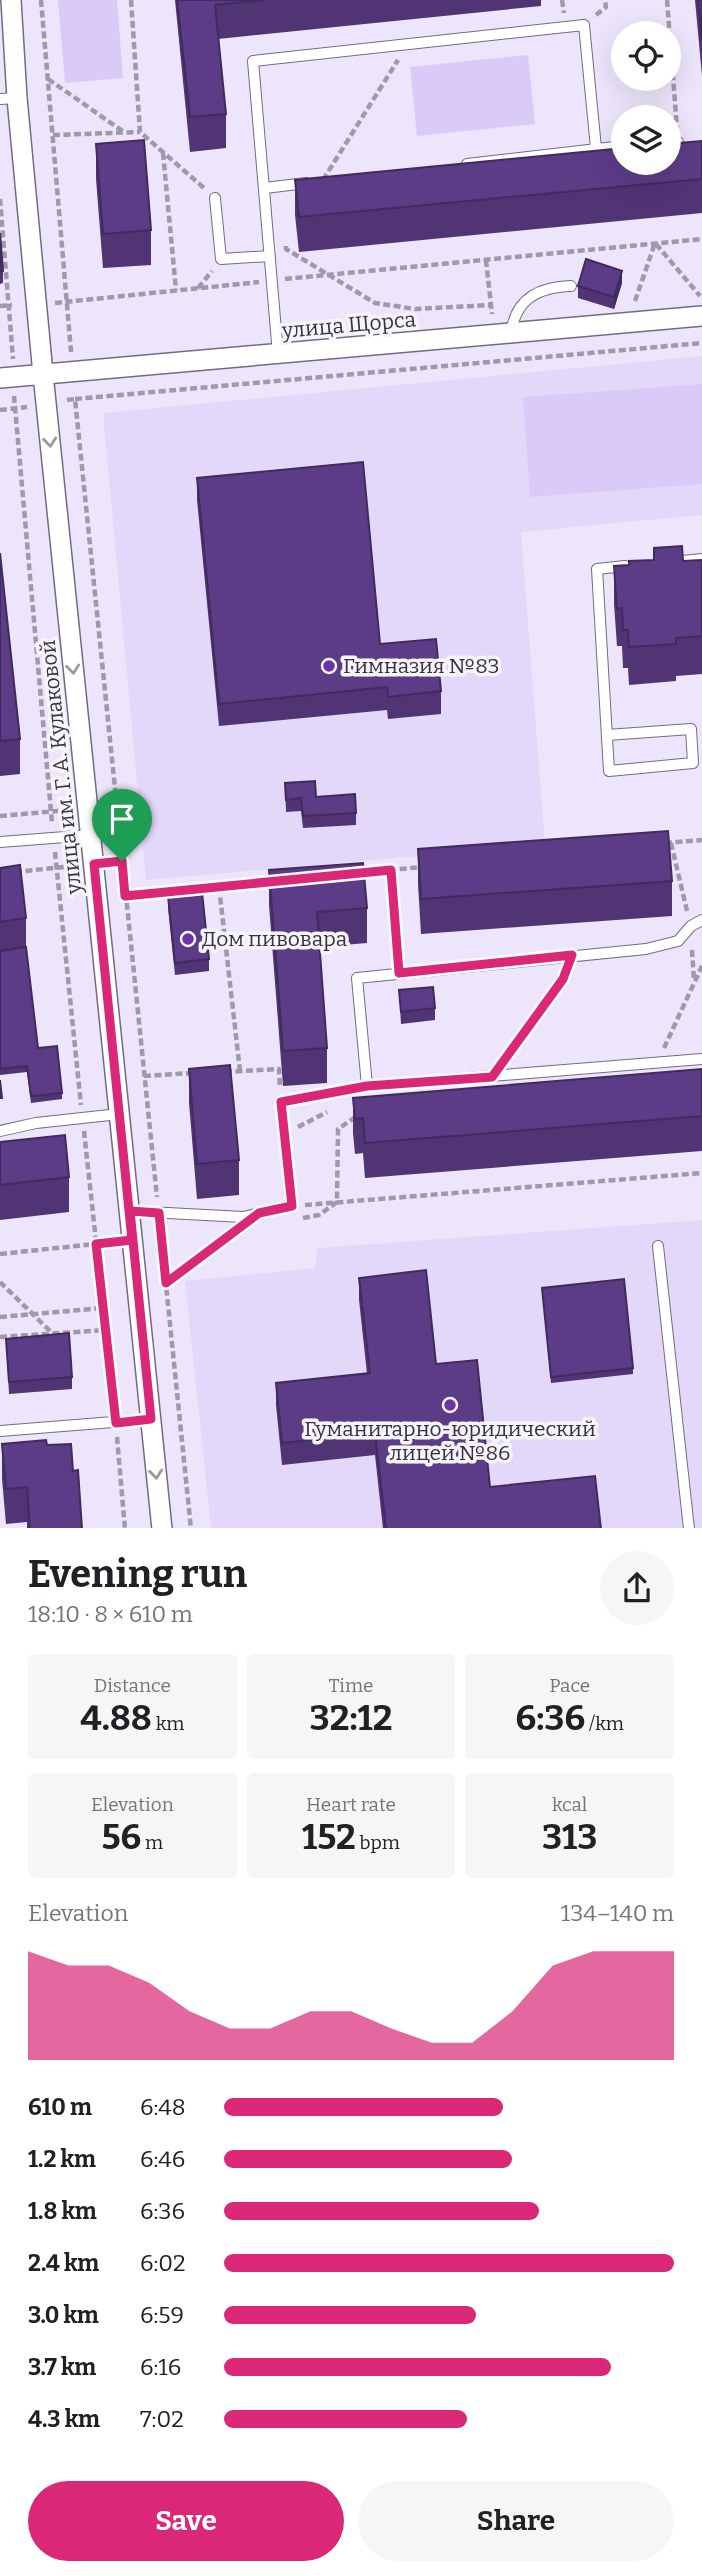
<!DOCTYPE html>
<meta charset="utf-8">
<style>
:root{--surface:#fff;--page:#f6f6f6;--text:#202124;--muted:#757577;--accent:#db2777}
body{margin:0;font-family:Bitter,serif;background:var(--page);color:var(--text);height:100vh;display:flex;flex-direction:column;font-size:26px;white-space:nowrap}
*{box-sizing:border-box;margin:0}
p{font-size:23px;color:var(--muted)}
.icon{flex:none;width:38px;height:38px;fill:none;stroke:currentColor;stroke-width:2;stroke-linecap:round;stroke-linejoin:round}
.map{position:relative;height:1528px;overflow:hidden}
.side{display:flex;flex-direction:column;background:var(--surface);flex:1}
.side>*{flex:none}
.buttons{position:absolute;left:611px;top:21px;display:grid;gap:14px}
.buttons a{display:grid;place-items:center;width:70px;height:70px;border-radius:50%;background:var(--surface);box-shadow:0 7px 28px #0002;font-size:35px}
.pin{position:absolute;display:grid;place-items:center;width:60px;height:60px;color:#fff;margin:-72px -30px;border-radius:50% 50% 50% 0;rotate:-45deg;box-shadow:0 0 7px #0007}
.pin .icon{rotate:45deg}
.round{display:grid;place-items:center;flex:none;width:74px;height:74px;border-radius:37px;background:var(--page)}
.headline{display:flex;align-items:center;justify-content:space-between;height:119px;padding:0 28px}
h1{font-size:38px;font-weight:700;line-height:52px}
.metrics{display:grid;grid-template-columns:repeat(3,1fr);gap:10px;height:119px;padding:7px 28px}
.metrics div{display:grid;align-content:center;border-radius:7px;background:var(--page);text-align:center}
.metrics b{font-size:35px;font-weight:700}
.metrics small{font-size:19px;font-weight:400}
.metrics p{font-size:19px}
.chart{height:196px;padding:14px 28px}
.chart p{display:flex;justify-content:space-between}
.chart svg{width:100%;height:126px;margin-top:7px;fill:var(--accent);opacity:.7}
.action{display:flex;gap:14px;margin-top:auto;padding:14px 28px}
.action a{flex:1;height:80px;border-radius:42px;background:var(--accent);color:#fff;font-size:28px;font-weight:700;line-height:80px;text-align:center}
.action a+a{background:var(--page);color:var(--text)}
ul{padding:0 28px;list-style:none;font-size:23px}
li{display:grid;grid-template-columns:112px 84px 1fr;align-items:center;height:52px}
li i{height:18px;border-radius:9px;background:var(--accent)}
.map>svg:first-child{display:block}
.built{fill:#e4d8fa}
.green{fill:#dacaf8}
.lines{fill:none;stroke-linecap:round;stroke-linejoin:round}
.lane-casing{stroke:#746b83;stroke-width:12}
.street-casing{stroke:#746b83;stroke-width:22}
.path{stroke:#9f99aa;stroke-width:4.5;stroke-dasharray:7 3.5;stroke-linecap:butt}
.lane{stroke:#fff;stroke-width:10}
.street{stroke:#fff;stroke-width:19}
.wall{fill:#503474}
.shaded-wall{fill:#412a5e}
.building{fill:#5d3c87;stroke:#412a5e;stroke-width:2}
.oneway{stroke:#9a999e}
.route-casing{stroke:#fff;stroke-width:14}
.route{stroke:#db2777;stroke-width:9}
.poi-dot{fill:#6c33a9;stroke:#f7f5fb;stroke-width:2.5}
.labels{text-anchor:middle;stroke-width:7;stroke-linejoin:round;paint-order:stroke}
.street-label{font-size:21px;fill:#36333d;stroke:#f7f5fb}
.poi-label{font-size:21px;fill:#36333d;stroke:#f7f5fb;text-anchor:start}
</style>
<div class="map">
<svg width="702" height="1529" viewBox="0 0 702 1529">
<rect width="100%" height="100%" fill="#ede5fb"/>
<path class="built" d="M702 356V515L521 532 545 845 146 880 103 413Z
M702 1220V1528H211L185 1281 315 1268 318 1248Z"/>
<path class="green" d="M58 0H117L123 78 65 83Z
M528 55 535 124 417 136 410 67Z
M702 384V484L530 497 523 397Z"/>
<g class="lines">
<defs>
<path id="lane" d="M0 99 17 98
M668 142H678
M467 164 623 146
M265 188 306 183
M215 198 221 259 270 256
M511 334C515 299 538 287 571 286
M278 354 253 61 584 25 596 148
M672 562 702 559
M607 735 691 729 693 763 609 771 597 569 625 566
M0 842 91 835
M367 1086 357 978 646 949 678 941 691 926 702 920
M0 1131 36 1123 119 1114
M130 1211 243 1217 291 1206 281 1102 367 1086 702 1059
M658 1246 689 1529
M0 1431 151 1419"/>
<path id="street" d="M11 0 17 98 43 374 162 1529
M0 378 702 316"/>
</defs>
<use href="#lane" class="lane-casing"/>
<use href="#street" class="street-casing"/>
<path class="path" d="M41 0 71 352
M131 0 140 132 204 188
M562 0 564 13
M667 0 677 128
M596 15 606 7 605 0
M48 79 124 132
M53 135 140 132
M163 153 176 290
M323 180 398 60
M0 199 13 359
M656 244 700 296
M286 246V249L375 303 415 309 491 305
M486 260 492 314
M285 279 702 239
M198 288 212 271
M635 301 655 243
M55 303 259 282
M0 306 12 305
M14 396 52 823
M75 399 702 343
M67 400 75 399 157 1197
M0 410 27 407
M0 816 69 810
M665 843 702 840
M671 843 687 911
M55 852 81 1105
M391 870 398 960
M15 872 73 866
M358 873 422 867
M219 887 240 1071
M125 896 273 881
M692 950 694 981
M664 1048 702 966
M505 1060 565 972
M225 1072 279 1069 280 1087
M144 1076 192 1073
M298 1127 327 1112
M84 1131 114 1407
M305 1205 702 1173
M303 1218 319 1215 337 1202 338 1129 357 1116
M160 1226 191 1529
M0 1254 114 1242
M0 1282 52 1333
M166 1283 237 1232
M0 1317 103 1308
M0 1337 106 1330
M117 1437 125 1529"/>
<use href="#lane" class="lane"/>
<use href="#street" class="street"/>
</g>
<path class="wall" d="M175 0H541V6L218 39 226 114V148L190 152Z
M695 0H702V76Z
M702 141V213L299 252 295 215V180Z
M96 144 151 230V265L103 268 96 179Z
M0 233 3 271V283L0 284Z
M622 283 614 309 578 298V286Z
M197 478 380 644 441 691V714L388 719 387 710 219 726 197 500Z
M654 548 683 561 702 560V674L676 676V681L629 685 628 668H623L622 646H617L614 604V566L629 565 654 560Z
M0 553 20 739V774L0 776Z
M285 783 356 813V825L303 828 301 811 286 812Z
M418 849 672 881V916L421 934 418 884Z
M0 868 26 918V947L38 1048 62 1093V1099L31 1103 27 1072 0 1075Z
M269 870 367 908V943L319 947 327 1048V1083L283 1086 269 905Z
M168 896 209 959V971L175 975 168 908Z
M399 990 435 1008V1020L401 1024Z
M189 1069 239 1160V1195L197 1199 189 1103Z
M702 1069V1151L365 1178 363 1153 355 1154 353 1133V1098Z
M0 1142 69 1177V1212L0 1220Z
M359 1278 436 1364 490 1487 601 1529H383L375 1455 282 1465 276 1405V1383L367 1374 359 1300Z
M542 1288 633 1368V1374L551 1383Z
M6 1339 72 1377V1389L9 1394Z
M2 1444 47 1445 73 1471 82 1529H27V1522L6 1524 2 1479Z"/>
<path class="shaded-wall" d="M622 271V283L614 309V297Z"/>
<path class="building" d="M177 0H263L215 5 226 114 190 117Z
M698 0H702V41Z
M144 140 151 230 103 234 96 144Z
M702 141V179L299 217 295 180 623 148V163H668V144Z
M0 233 3 271 0 272Z
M586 259 622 271 614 297 578 286Z
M363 462 380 644 436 639 441 691 388 697 387 687 219 704 197 478Z
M682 546 683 561 702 560V636L676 638V644L629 647 628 630H623L622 608 617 609 614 566 629 565V561L654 560V548Z
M0 553 20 739 0 741Z
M315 781 316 797 355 794 356 813 303 816 301 798 286 800 285 783Z
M668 831 672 881 421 899 418 849Z
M363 863 367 908 317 912 327 1048 283 1051 269 870Z
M20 865 26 918 0 922V868Z
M202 892 209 959 175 963 168 896Z
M26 947 38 1048 57 1046 62 1093 31 1096 27 1066 0 1069V951Z
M433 987 435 1008 401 1012 399 990Z
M230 1065 239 1160 197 1164 189 1069Z
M702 1069V1116L365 1143 363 1118 355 1119 353 1098Z
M0 1080 2 1098H0Z
M65 1135 69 1177 0 1185V1142Z
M426 1270 436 1364 477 1360 490 1487 595 1476 601 1529H386L375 1433 282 1443 276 1383 370 1373 359 1278Z
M624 1279 633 1368 551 1377 542 1288Z
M69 1333 72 1377 9 1382 6 1339Z
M46 1440 47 1445 71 1444 73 1471 78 1470 82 1529H30L27 1487 6 1489 2 1444Z"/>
<defs><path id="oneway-chevron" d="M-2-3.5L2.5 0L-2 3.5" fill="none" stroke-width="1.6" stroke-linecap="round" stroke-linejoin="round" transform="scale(1.75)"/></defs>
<g class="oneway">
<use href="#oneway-chevron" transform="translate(50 442) rotate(84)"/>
<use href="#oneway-chevron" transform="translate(73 669) rotate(84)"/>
<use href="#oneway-chevron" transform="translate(156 1474) rotate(84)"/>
</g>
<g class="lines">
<defs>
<path id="route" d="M122 861 94 864 132 1240 96 1244 116 1423 151 1419 130 1211 159 1213 166 1283 259 1213 292 1206 281 1102 367 1086 492 1077 563 979 572 955 399 973 391 870 125 896 122 861"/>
</defs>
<use href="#route" class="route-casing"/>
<use href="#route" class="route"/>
</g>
<g class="poi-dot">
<circle cx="329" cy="666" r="7"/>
<circle cx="188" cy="939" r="7"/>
<circle cx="450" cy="1405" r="7"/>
</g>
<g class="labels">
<g class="street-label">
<text transform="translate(349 325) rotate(-5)" y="7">улица Щорса</text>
<text transform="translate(61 767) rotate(-96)" y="7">улица им. Г. А. Кулаковой</text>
</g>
<g class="poi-label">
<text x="343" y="673">Гимназия №83</text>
<text x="202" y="946">Дом пивовара</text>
<text x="450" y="1436" text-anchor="middle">Гуманитарно-юридический<tspan x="450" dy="24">лицей №86</tspan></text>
</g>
</g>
</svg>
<div class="buttons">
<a><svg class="icon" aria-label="locate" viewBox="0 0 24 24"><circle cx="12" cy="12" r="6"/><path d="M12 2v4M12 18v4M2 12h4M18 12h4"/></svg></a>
<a><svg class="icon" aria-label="layers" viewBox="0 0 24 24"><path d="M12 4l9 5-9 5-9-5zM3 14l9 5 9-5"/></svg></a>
</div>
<div class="pin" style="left:122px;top:861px;background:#1e9e55"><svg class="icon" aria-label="arrive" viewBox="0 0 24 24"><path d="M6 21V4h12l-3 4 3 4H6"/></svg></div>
</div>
<section class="side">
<div class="headline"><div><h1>Evening run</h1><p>18:10 · 8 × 610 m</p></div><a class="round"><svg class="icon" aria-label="share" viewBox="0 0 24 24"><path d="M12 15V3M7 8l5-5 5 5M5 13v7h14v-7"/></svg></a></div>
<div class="metrics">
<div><p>Distance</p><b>4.88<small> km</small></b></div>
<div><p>Time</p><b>32:12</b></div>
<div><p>Pace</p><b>6:36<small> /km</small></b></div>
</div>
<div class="metrics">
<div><p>Elevation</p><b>56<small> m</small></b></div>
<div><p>Heart rate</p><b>152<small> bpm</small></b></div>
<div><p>kcal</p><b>313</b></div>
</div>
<div class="chart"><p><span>Elevation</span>134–140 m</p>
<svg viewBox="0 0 160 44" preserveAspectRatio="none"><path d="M0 44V6L10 11L20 11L30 17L40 27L50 33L60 33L70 27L80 27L90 33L100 38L110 38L120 27L130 11L140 6L150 6L160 6V44z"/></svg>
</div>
<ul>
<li><b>610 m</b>6:48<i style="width:62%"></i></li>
<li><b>1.2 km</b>6:46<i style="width:64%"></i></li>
<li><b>1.8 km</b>6:36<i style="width:70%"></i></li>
<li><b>2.4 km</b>6:02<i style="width:100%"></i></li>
<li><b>3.0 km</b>6:59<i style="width:56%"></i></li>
<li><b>3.7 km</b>6:16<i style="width:86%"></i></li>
<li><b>4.3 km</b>7:02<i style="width:54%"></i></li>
</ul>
<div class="action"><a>Save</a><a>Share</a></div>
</section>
